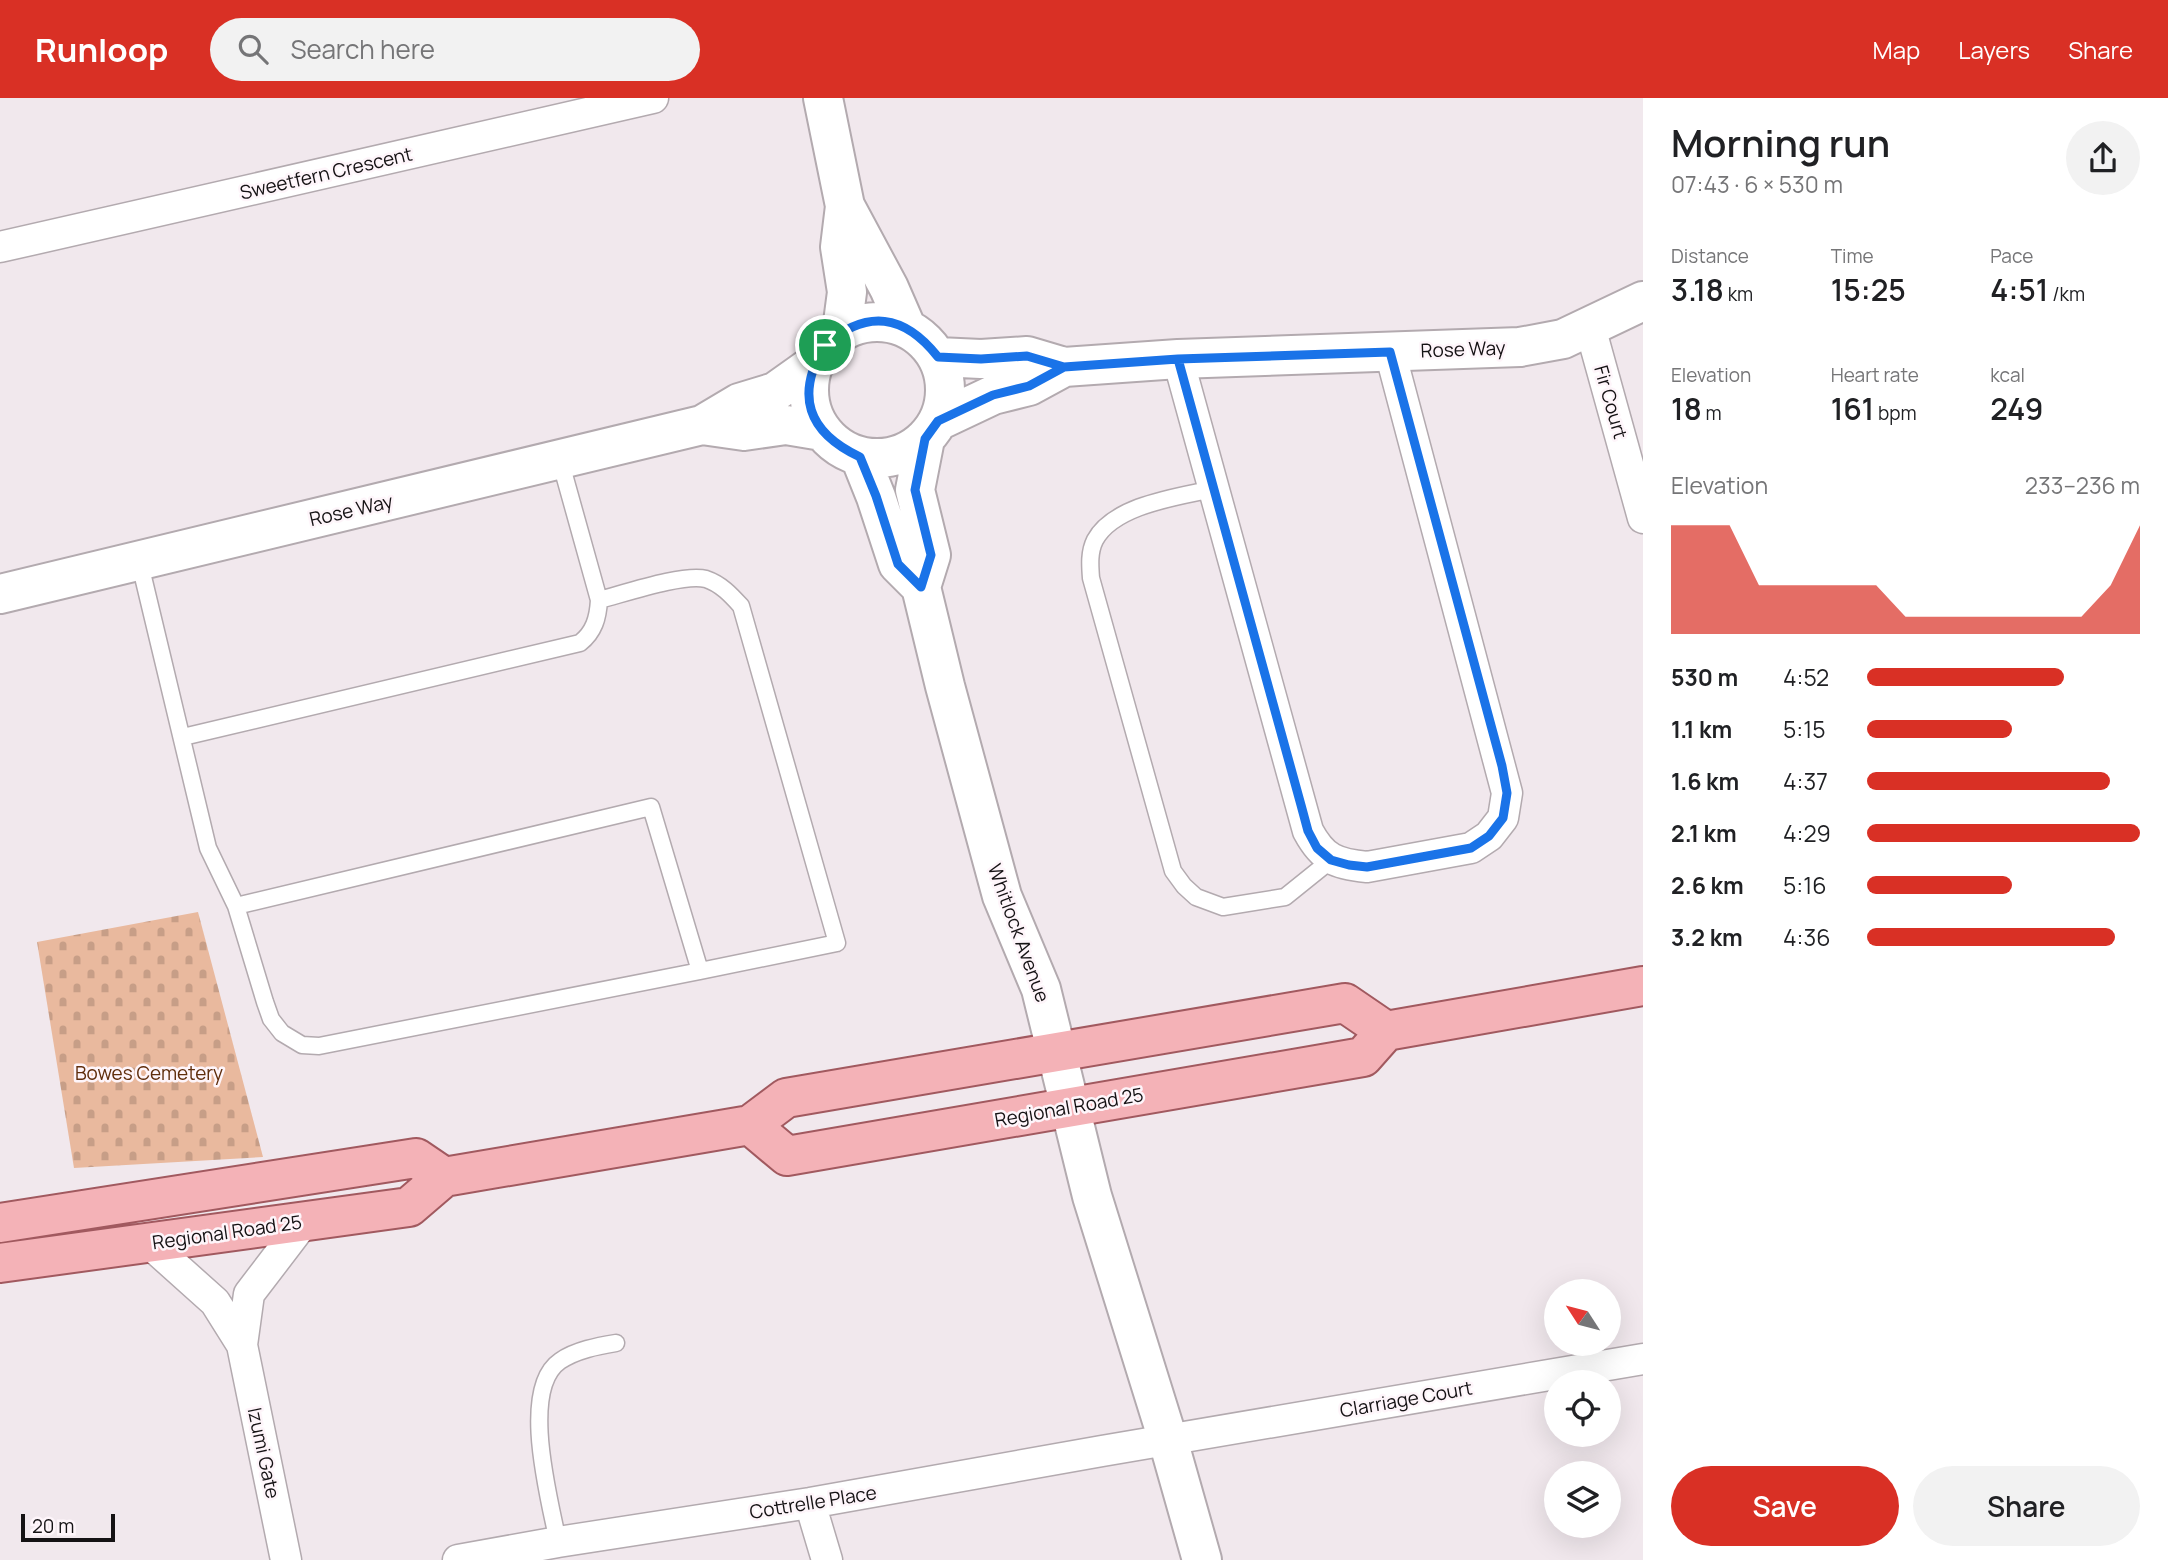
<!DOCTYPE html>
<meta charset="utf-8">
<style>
:root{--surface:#fff;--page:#f2f2f2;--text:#202124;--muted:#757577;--accent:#d93025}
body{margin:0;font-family:Manrope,sans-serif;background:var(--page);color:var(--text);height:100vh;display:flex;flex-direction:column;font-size:26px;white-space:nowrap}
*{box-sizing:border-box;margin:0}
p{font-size:23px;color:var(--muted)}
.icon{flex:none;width:38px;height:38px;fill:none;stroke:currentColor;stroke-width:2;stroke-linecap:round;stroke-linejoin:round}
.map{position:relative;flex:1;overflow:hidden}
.drawer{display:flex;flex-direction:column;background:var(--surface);width:525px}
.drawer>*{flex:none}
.needle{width:46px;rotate:306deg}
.controls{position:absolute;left:1544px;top:1181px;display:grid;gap:14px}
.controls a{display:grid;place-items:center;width:77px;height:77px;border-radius:50%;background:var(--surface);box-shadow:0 7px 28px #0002;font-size:35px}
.scale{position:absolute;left:21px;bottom:18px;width:94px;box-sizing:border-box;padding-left:7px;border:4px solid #151214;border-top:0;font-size:19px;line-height:24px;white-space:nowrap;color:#151214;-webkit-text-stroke:5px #fef5fa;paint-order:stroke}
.pin{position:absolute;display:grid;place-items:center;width:60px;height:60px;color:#fff;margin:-30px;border:4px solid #fff;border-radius:50%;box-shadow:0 2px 7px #0007}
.round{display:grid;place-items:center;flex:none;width:74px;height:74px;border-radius:37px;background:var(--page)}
.head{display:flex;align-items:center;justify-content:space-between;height:119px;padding:0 28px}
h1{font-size:38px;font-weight:600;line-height:52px}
.metrics{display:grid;grid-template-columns:repeat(3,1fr);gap:10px;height:119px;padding:7px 28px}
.metrics div{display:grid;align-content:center}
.metrics b{font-size:30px;font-weight:600}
.metrics small{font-size:19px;font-weight:400}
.metrics p{font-size:19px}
.chart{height:196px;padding:14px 28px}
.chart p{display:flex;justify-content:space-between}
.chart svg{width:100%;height:126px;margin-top:7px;fill:var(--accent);opacity:.7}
.button{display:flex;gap:14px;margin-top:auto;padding:14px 28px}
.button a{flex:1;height:80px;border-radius:42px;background:var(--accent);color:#fff;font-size:28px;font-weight:600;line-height:80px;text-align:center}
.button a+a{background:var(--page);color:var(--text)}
ul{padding:0 28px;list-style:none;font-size:23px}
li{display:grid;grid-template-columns:112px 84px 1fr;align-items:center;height:52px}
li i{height:18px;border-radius:9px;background:var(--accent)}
header{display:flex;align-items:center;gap:42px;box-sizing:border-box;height:98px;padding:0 35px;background:var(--accent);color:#fff}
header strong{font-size:33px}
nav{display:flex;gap:38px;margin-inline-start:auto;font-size:24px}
.search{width:490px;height:63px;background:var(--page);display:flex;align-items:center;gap:18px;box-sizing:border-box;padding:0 24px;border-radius:38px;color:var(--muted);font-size:26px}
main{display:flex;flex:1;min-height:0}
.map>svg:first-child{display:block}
.cemetery{fill:url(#cemetery-stones)}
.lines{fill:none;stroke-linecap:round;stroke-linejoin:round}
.lane-casing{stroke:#b3aaaf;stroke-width:19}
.street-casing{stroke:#b3aaaf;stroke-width:33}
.secondary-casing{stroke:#b3aaaf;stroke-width:42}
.primary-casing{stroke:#a1595f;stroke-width:42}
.lane{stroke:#fff;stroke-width:16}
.street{stroke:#fff;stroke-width:30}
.secondary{stroke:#fff;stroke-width:38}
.primary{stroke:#f4b2b7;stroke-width:38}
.route-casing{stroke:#fff;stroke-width:14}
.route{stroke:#1a73e8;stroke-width:9}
.labels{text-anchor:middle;stroke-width:5;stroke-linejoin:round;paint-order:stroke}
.street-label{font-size:19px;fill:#151214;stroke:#fef5fa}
.park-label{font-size:19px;fill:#5f2d0b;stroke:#fef5fa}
</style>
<header>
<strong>Runloop</strong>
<div class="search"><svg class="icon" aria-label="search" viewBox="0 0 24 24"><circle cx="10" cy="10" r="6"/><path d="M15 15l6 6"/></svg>Search here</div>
<nav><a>Map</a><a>Layers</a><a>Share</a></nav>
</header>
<main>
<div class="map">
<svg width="1643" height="1462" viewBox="0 0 1643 1462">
<defs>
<pattern id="cemetery-stones" width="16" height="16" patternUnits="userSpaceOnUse" patternTransform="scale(1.75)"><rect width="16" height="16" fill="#e9b99e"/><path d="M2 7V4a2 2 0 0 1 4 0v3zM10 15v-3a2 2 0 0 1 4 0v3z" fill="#c79e87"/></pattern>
</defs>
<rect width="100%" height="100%" fill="#f1e8ed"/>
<path class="cemetery" d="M198 814 263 1059 74 1070 37 844Z"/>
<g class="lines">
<defs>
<path id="lane" d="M1213 391C1177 399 1114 407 1095 442 1089 454 1090 467 1091 480L1173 773 1184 788 1196 799 1223 809 1285 799 1331 762
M139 462 208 750 236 808 265 904 271 921 282 935 302 947 319 948 700 873 651 709 236 808
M599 502C623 496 684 475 706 481 721 486 731 497 741 508L837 845 700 873
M183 639 580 545C594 534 598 520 599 502L560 362
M558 1444C550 1403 519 1291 560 1263 576 1252 598 1248 616 1245"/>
<path id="street" d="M0 149 653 0
M1590 229 1643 420
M1178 261 1308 733C1323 761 1336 766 1367 769L1471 750 1489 738 1503 720 1507 695 1390 254
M148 1144 215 1204 242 1247
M810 1405 827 1462
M286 1462 242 1247 249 1196 304 1124
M458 1462 558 1444 810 1405 1102 1353 1643 1261"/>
<path id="secondary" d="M823 0 845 108 889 190 906 229
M809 292a68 68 0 1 1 136 0a68 68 0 1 1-136 0Z
M842 232 847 194 840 149 845 108
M938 259 981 261 1027 258 1064 269 1178 261 1520 249 1563 241 1643 203
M938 323 993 297 1029 288 1064 269
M702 327 744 333 786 327 822 333
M925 341 915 392 931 457 921 489 945 588 1002 798 1041 891 1092 1098 1168 1342 1202 1462
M860 359 876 399 898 466 921 489
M0 496 702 327 739 305 775 294 813 267"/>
<path id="primary" d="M750 1027 787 1058 1363 959 1386 933 1643 888
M0 1125 416 1060 444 1079
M0 1165 409 1109 444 1079 750 1027 786 1000 1345 905 1386 933"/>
</defs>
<use href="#lane" class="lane-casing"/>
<use href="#street" class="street-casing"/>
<use href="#secondary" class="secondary-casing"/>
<use href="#primary" class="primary-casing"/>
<use href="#lane" class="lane"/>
<use href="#street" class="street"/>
<use href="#secondary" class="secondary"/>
<use href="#primary" class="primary"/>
</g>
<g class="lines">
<defs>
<path id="route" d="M825 247C795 297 807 334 860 359L876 398 898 466 921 489 931 457 915 392 925 341 938 323 993 297 1029 288 1064 269 1178 261 1301 707 1308 733 1317 750 1331 762 1349 767 1367 769 1471 750 1489 738 1503 720 1507 695 1502 668 1390 254 1178 261 1064 269 1027 258 981 261 938 259C904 216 867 211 825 247"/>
</defs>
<use href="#route" class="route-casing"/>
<use href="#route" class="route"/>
</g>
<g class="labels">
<g class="street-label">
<text transform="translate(326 75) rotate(-13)" y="7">Sweetfern Crescent</text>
<text transform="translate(1463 251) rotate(-2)" y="7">Rose Way</text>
<text transform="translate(1611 304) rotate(74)" y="7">Fir Court</text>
<text transform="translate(351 412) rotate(-13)" y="7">Rose Way</text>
<text transform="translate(1019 835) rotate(70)" y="7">Whitlock Avenue</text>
<text transform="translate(1069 1009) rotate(-10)" y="7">Regional Road 25</text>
<text transform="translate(227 1134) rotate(-8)" y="7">Regional Road 25</text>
<text transform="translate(1406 1301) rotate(-10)" y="7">Clarriage Court</text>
<text transform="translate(264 1355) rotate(78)" y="7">Izumi Gate</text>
<text transform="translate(813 1404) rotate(-9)" y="7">Cottrelle Place</text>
</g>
<g class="park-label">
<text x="149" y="982">Bowes Cemetery</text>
</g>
</g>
</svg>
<div class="controls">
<a><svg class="needle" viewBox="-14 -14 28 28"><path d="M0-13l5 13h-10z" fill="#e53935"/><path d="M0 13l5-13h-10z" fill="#757577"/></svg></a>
<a><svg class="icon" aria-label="locate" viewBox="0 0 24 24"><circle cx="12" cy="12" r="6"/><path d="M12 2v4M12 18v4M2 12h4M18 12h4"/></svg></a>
<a><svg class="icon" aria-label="layers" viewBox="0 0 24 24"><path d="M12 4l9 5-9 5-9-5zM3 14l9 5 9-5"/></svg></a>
</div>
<div class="scale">20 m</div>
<div class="pin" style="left:825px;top:247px;background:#1e9e55"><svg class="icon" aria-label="arrive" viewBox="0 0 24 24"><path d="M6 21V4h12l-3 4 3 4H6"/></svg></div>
</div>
<section class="drawer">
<div class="head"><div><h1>Morning run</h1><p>07:43 · 6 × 530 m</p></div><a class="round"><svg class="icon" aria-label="share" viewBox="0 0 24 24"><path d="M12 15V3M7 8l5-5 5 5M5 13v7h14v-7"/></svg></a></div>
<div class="metrics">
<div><p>Distance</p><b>3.18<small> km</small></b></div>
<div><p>Time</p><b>15:25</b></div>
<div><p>Pace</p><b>4:51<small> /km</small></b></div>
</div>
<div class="metrics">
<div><p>Elevation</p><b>18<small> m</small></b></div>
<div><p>Heart rate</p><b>161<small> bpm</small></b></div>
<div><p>kcal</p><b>249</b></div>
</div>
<div class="chart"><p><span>Elevation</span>233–236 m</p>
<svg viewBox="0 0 160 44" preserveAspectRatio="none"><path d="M0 44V6L10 6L20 6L30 27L40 27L50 27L60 27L70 27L80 38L90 38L100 38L110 38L120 38L130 38L140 38L150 27L160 6V44z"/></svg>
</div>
<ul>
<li><b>530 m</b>4:52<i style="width:72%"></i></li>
<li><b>1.1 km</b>5:15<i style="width:53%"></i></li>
<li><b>1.6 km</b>4:37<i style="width:89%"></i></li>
<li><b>2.1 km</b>4:29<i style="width:100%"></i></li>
<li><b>2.6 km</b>5:16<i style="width:53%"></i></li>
<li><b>3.2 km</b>4:36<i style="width:91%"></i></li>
</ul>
<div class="button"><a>Save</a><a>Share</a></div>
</section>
</main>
